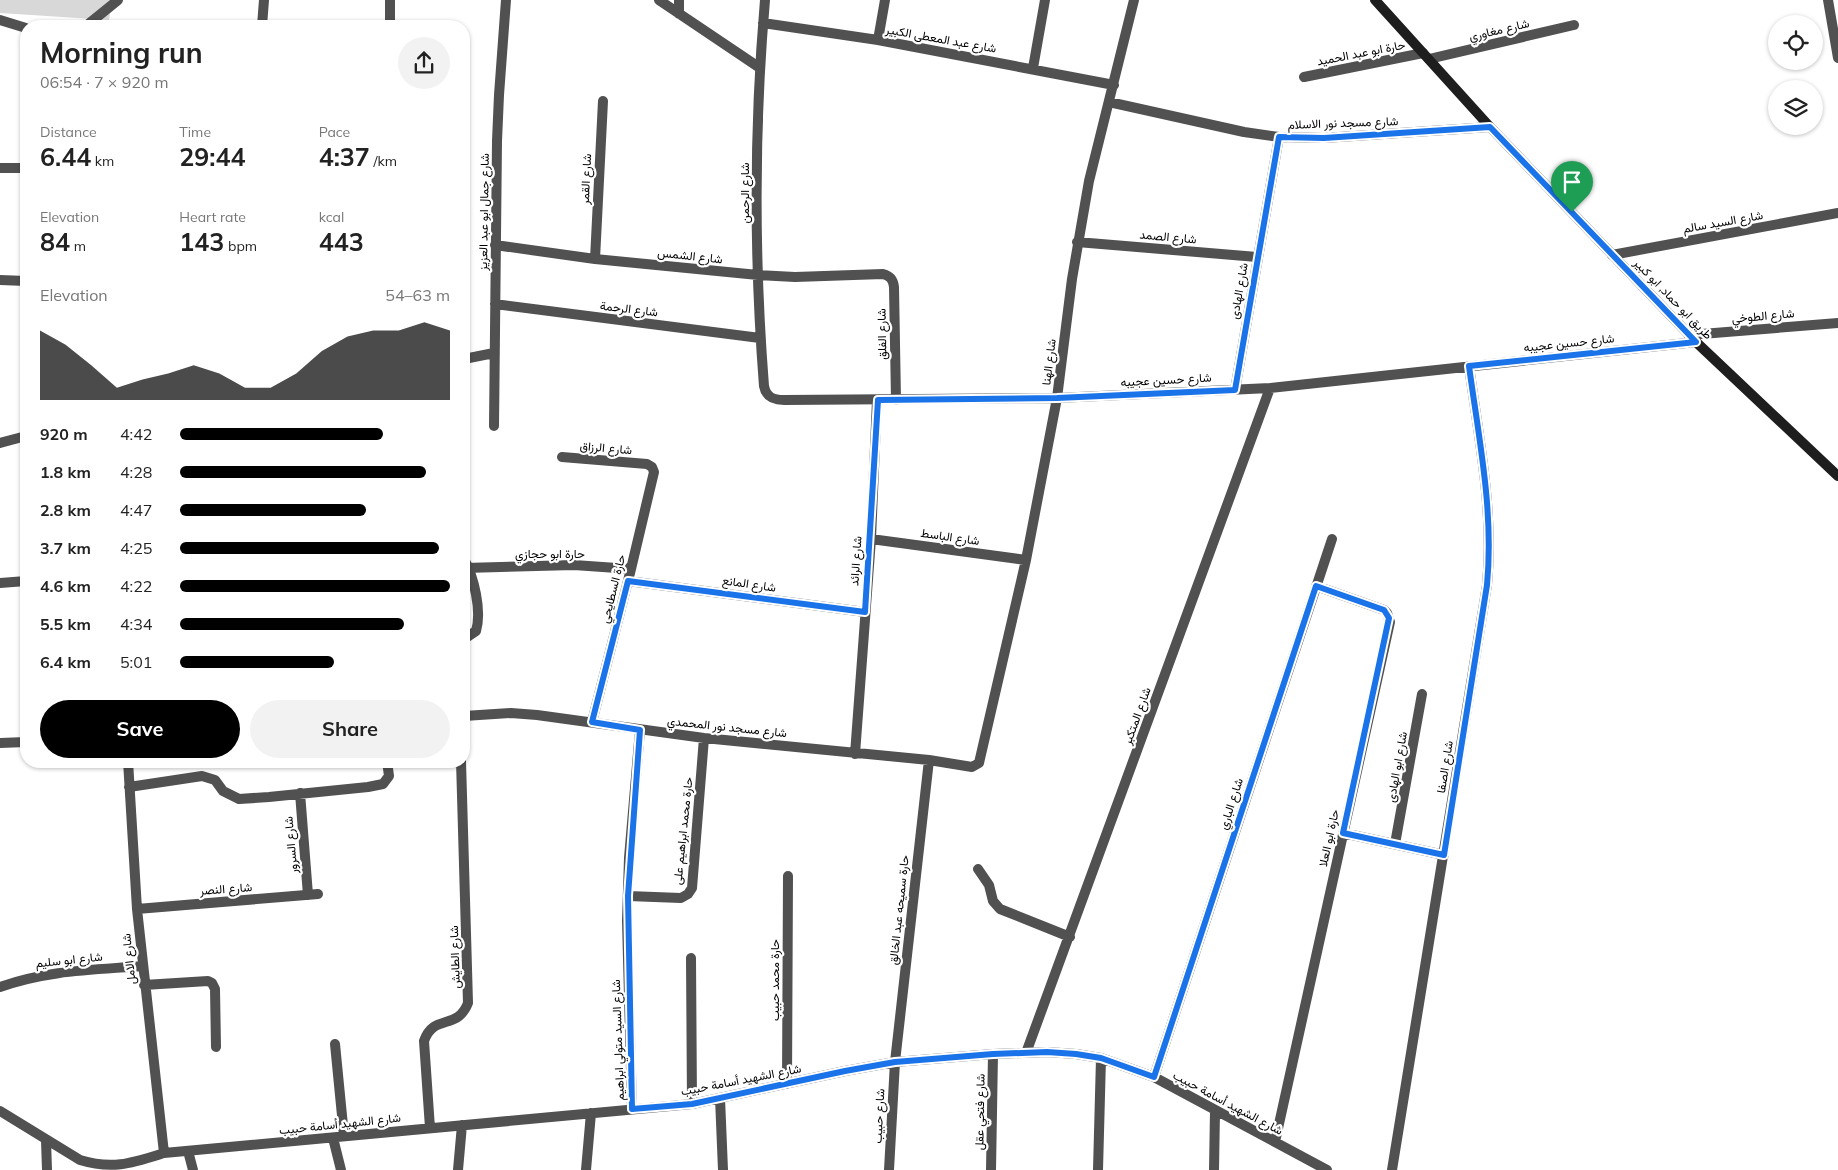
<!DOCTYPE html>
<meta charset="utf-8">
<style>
:root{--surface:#fff;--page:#f2f2f2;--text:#222;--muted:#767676;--accent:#000}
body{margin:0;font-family:Mulish,Vazirmatn,sans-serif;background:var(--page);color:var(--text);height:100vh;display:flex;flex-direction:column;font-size:19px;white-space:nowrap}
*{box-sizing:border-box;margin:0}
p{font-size:16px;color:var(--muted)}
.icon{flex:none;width:28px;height:28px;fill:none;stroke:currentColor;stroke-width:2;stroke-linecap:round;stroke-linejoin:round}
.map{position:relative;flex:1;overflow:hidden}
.panel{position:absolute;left:20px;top:20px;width:450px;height:748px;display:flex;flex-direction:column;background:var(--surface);border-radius:20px;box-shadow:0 1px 4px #0004}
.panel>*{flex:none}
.buttons{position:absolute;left:1768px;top:15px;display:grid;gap:10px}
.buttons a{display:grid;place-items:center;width:55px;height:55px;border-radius:50%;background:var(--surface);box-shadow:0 1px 4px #0004;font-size:25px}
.pin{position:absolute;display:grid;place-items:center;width:42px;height:42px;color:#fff;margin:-51px -21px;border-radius:50% 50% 50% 0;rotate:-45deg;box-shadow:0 0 5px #0007}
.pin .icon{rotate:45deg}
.round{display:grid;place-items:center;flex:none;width:52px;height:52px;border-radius:26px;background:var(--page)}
.headline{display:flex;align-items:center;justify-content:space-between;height:85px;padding:0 20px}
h1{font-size:28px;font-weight:700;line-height:38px}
.figures{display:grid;grid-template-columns:repeat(3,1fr);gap:8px;height:85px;padding:5px 20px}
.figures div{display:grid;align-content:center}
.figures b{font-size:25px;font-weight:700}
.figures small{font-size:14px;font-weight:400}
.figures p{font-size:14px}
.chart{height:140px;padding:10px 20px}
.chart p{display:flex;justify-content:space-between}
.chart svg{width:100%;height:90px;margin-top:5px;fill:var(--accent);opacity:.7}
.button{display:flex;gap:10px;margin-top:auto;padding:10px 20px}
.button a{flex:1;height:58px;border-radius:30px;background:var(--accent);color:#fff;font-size:20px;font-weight:700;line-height:58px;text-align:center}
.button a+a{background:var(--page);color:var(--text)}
ul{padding:0 20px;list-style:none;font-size:16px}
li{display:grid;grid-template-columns:80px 60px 1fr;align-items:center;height:38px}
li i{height:12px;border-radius:6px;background:var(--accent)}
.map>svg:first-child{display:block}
.green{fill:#d8d8d8}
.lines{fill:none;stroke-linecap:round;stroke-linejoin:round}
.street{stroke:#515151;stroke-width:10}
.secondary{stroke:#1e1e1e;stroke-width:10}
.route-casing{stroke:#fff;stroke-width:10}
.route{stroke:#1a73e8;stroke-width:6}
.labels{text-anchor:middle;stroke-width:4.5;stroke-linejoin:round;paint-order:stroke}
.street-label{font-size:12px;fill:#000;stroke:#fff}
</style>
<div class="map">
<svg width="1838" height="1170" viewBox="0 0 1838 1170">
<rect width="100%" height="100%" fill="#fff"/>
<path class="green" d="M0 0H112L109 20 0 13Z"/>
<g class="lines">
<path class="street" d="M659 0 760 68
M679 0V14
M765 0C754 128 754 258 764 386 766 397 773 400 784 400L1057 398 1270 388 1696 342
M1828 0 1838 58
M0 20 26 28
M763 23 878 40 1114 85
M86 26 118 0
M262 26 264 0
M390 26V0
M878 40 885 0
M1429 59 1574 25
M1033 68 1045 0
M1304 77 1423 53
M1109 102 1244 132 1279 137 1324 138 1490 127
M0 168H26
M1077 242 1257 257
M495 245 595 259 758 275 795 277 883 274C890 276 893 279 894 287L896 400
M1612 255 1838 213
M595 259 603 101
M0 280 26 281
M495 304 760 338
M1689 335 1838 323
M464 359 494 353
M1235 390 1279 137
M494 426 497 141 499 95 506 0
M0 443 26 436
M562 457 647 464 652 467 654 472 631 569 592 722
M871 539 1026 560
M464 559C474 577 482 611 476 631L464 639
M464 568 574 565 631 569
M628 581 865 612
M0 583 26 581
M464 716 511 713 537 715 704 738 929 760 972 767 979 763 1026 560 1057 398 1072 279 1089 181 1134 0
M0 743 26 742
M855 754 871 539 877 400
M128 761 137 909 164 1153
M129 787 202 776 215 780 223 791 239 799 269 797 368 787 383 784 389 776 387 761
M300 793 308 895
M1343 833 1444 855
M1395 844 1422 694
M978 869 989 885 993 901 1000 909 1070 937
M628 896 681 898 688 894 692 888 704 738
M137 909 318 894
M691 958 692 1104
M144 985 208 981 212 983 215 989 216 1047
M0 987C48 970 93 970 143 966
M335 1044 344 1136
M1026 1053 1270 388
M1154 1077 1332 539
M787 1084 788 876
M720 1098 723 1170
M632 1109 627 921 629 858 640 730
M0 1111 80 1160C113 1170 132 1163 164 1153L692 1104 845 1071 895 1062 993 1054 1047 1052 1076 1054 1101 1058 1154 1077 1327 1170
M430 1128 424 1041C434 1013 457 1031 468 1003L461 761
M333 1138 341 1170
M46 1140 47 1170
M1275 1142 1390 622 1387 613 1384 610 1316 586
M188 1151 193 1170
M458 1170 462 1125
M586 1170 591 1113
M889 1170 895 1062 929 760
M991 1170 993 1054
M1098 1170 1101 1058
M1214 1170 1215 1111
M1392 1170 1487 585C1494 511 1479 440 1469 366"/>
<path class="secondary" d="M1375 0 1490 127 1696 342 1838 476"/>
</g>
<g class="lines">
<defs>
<path id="route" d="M1490 127 1696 342 1469 366C1479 440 1494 511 1487 585L1444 855 1343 833 1389 618 1384 610 1316 586 1154 1077 1101 1058 1076 1054 1047 1052 993 1054 895 1062 845 1071 692 1104 632 1109 628 896 640 730 592 722 628 581 865 612 878 400 1057 398 1235 390 1279 137 1324 138Z"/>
</defs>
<use href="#route" class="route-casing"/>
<use href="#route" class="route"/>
</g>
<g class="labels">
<g class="street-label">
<text transform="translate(1499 30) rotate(-13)" y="4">شارع مغاوري</text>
<text transform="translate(941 39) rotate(10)" y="4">شارع عبد المعطى الكبير</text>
<text transform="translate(1361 53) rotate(-11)" y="4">حارة ابو عبد الحميد</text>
<text transform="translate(1343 123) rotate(-2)" y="4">شارع مسجد نور الاسلام</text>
<text transform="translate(586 179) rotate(-87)" y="4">شارع القمر</text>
<text transform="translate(745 193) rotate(-90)" y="4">شارع الرحمن</text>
<text transform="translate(484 212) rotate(-89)" y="4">شارع جمال ابو عبد العزيز</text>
<text transform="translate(1723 222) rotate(-10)" y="4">شارع السيد سالم</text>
<text transform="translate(1168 237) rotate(5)" y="4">شارع الصمد</text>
<text transform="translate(690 256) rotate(6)" y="4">شارع الشمس</text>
<text transform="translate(1239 291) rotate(-80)" y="4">شارع الهادى</text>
<text transform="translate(1673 299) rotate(46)" y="4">طريق ابو حماد, ابو كبير</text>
<text transform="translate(629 309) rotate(7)" y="4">شارع الرحمة</text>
<text transform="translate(1763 316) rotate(-5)" y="4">شارع الطوخي</text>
<text transform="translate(882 334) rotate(-91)" y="4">شارع الفلق</text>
<text transform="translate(1569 343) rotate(-6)" y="4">شارع حسين عجيبه</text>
<text transform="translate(1049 362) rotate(-83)" y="4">شارع الهنا</text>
<text transform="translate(1166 380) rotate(-3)" y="4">شارع حسين عجيبه</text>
<text transform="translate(606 448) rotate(5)" y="4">شارع الرزاق</text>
<text transform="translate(950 537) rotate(8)" y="4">شارع الباسط</text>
<text x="550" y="558">حارة ابو حجازي</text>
<text transform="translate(856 561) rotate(-86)" y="4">شارع الرائد</text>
<text transform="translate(749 584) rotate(8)" y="4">شارع المانع</text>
<text transform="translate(613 589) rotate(-76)" y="4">حارة السطايحي</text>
<text transform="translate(1137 716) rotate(-70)" y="4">شارع المتكبر</text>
<text transform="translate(727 727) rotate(6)" y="4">شارع مسجد نور المحمدي</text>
<text transform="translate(1397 767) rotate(-80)" y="4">شارع ابو الهادى</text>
<text transform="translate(1445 767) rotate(-81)" y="4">شارع الصفا</text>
<text transform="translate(1231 804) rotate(-72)" y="4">شارع الباري</text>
<text transform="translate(683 831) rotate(-84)" y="4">حارة محمد ابراهيم على</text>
<text transform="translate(1329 838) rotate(-78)" y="4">حارة ابو العلا</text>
<text transform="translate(291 845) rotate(-95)" y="4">شارع السرور</text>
<text transform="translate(226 889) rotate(-4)" y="4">شارع النصر</text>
<text transform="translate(899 910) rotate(-84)" y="4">حارة سميحه عبد الخالق</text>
<text transform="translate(455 957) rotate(-92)" y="4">شارع الطايش</text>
<text transform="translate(129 959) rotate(-96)" y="4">شارع الامل</text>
<text transform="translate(69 960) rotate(-6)" y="4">شارع ابو سليم</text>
<text transform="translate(775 980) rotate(-90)" y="4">حارة محمد حبيب</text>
<text transform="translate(618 1040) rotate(-92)" y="4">شارع السيد متولي ابراهيم</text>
<text transform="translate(741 1080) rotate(-11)" y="4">شارع الشهيد أسامة حبيب</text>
<text transform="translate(1228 1103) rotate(28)" y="4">شارع الشهيد أسامة حبيب</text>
<text transform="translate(980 1112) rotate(-89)" y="4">شارع فتحي عقل</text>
<text transform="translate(879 1116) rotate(-87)" y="4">شارع حبيب</text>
<text transform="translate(340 1124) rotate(-6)" y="4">شارع الشهيد أسامة حبيب</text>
</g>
</g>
</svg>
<div class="buttons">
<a><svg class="icon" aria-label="locate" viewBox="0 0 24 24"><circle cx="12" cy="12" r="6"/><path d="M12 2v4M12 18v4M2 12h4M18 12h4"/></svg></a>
<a><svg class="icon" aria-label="layers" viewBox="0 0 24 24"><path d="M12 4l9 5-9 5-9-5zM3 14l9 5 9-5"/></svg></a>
</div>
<div class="pin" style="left:1572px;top:212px;background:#1e9e55"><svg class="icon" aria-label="arrive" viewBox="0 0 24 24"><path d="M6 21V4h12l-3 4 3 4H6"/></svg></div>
<section class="panel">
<div class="headline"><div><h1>Morning run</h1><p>06:54 · 7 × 920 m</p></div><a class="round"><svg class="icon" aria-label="share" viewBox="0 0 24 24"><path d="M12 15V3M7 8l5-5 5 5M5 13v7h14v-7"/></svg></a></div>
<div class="figures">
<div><p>Distance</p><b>6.44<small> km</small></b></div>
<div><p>Time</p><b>29:44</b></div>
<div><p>Pace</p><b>4:37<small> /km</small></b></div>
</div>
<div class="figures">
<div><p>Elevation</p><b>84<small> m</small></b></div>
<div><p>Heart rate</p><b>143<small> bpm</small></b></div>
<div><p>kcal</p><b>443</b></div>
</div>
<div class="chart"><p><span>Elevation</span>54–63 m</p>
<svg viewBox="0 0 160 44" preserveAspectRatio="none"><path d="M0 44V10L10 17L20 27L30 38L40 34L50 31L60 27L70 31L80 38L90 38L100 31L110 20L120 13L130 10L140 10L150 6L160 10V44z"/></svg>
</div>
<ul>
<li><b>920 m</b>4:42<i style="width:75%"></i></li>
<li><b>1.8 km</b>4:28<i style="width:91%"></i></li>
<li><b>2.8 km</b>4:47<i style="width:69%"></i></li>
<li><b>3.7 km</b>4:25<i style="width:96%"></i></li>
<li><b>4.6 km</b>4:22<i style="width:100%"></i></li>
<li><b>5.5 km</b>4:34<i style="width:83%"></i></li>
<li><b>6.4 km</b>5:01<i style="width:57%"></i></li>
</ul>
<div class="button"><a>Save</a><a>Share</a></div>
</section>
</div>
